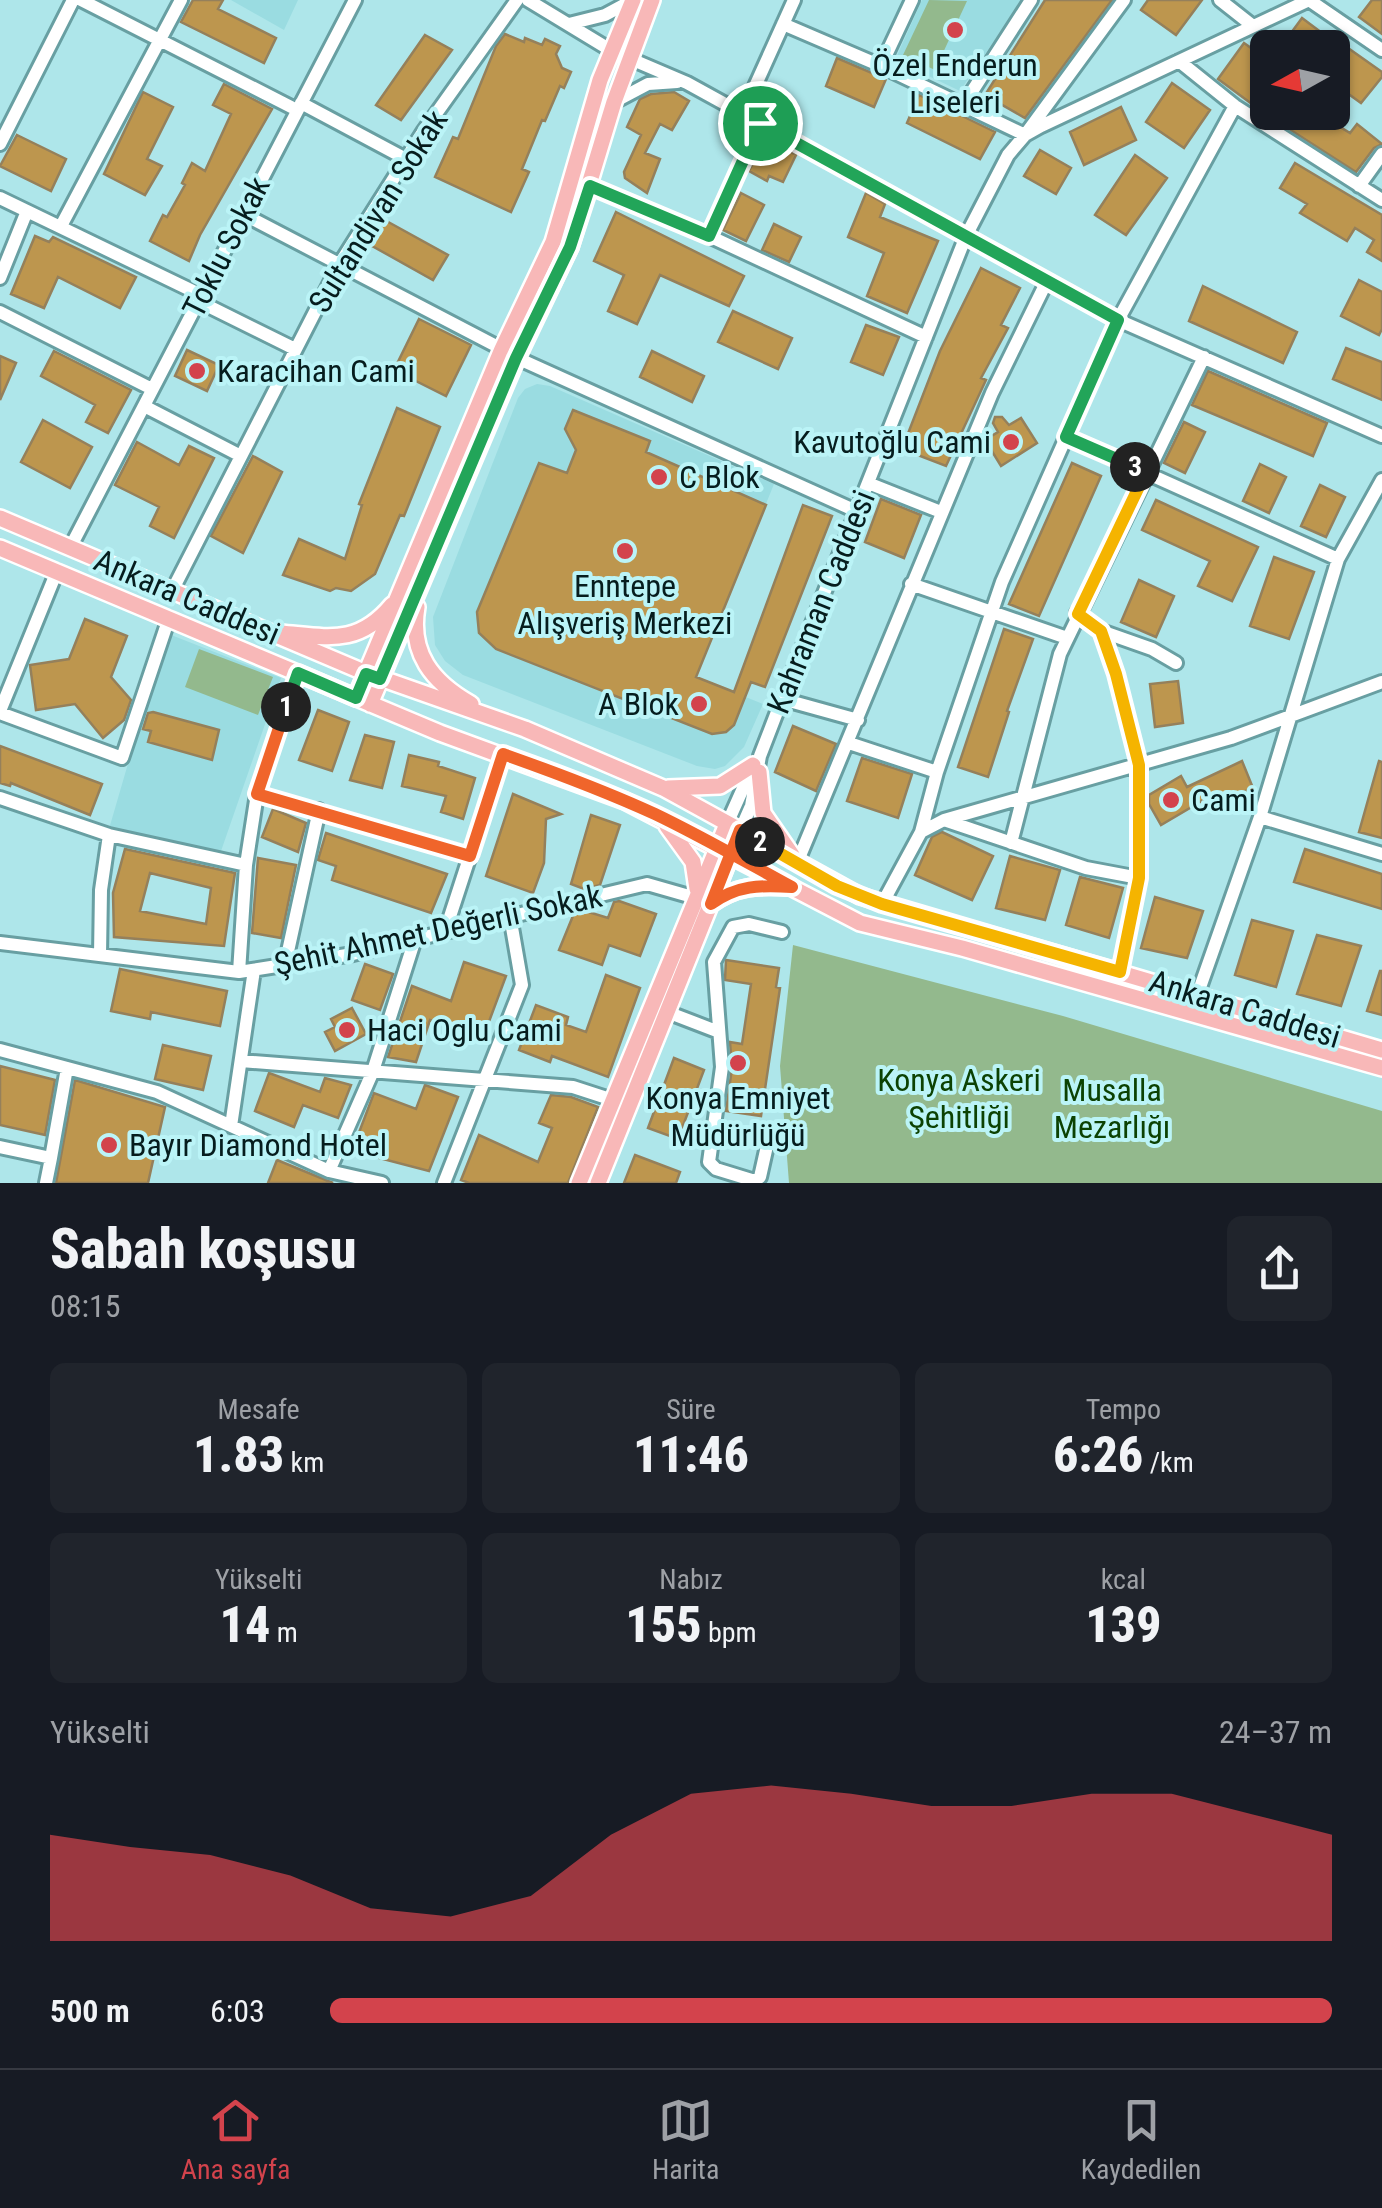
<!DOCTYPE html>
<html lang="tr">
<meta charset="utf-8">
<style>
:root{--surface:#171b24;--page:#20242c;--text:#f1f3f6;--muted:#9ea1a6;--line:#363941;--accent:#d3434c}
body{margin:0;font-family:"Roboto Condensed",sans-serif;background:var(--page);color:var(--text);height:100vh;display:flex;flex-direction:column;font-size:38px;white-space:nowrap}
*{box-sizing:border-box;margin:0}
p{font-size:32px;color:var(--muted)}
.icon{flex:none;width:55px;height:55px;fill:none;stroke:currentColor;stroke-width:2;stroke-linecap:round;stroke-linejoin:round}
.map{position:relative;height:1183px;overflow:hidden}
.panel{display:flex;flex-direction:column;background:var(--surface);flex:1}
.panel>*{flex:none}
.needle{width:65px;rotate:262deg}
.fabs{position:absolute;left:1250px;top:30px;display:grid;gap:20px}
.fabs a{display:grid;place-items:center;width:100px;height:100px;border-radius:15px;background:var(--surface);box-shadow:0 2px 8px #0004;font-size:50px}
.pin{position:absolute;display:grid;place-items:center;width:85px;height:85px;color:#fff;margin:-42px;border:5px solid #fff;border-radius:50%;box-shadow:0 2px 10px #0007}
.km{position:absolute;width:50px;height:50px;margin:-25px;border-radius:50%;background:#222;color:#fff;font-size:28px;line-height:50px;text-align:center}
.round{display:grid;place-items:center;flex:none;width:105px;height:105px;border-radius:15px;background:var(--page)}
.head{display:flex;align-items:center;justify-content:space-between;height:170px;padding:0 50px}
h1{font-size:55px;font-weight:800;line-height:75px}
.stats{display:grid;grid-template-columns:repeat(3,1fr);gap:15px;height:170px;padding:10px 50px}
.stats div{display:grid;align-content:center;border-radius:15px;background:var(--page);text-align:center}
.stats b{font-size:50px;font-weight:800}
.stats small{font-size:28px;font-weight:400}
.stats p{font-size:28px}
.chart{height:280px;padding:20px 50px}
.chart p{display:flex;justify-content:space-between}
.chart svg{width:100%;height:180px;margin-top:10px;fill:var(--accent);opacity:.7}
ul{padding:0 50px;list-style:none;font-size:32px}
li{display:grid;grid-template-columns:160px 120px 1fr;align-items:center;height:75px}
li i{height:25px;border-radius:12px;background:var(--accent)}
.tabs{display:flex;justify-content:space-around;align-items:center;height:140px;border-top:2px solid var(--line);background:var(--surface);font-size:28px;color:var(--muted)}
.tabs a{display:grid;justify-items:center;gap:5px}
.tabs .active{color:var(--accent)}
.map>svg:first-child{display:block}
.built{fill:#9adce1}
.green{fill:#93b98d}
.building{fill:#bd964e;stroke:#95805b;stroke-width:2.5;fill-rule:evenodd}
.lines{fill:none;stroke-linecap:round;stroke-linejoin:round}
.minor-casing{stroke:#689fa2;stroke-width:18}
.major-casing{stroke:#fff;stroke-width:20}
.minor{stroke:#fff;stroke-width:12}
.major{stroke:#f8b8b8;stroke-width:15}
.split-1-casing{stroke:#fff;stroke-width:20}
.split-2-casing{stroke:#fff;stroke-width:20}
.split-3-casing{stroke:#fff;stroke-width:20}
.split-4-casing{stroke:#fff;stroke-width:20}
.split-1{stroke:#22a559;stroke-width:12}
.split-2{stroke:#f0652b;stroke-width:12}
.split-3{stroke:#f5b400;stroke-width:12}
.split-4{stroke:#22a559;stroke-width:12}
.poi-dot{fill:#d3434c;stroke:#bbf4f7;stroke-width:4}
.labels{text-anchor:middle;stroke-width:8;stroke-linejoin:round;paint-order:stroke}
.poi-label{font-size:32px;fill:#061d1e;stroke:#bbf4f7;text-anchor:start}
.street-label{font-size:32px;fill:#061d1e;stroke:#bbf4f7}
.park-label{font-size:32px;fill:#0c4203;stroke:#bbf4f7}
</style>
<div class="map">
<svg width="1382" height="1183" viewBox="0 0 1382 1183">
<rect width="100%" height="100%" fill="#aee6ea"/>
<path class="built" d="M231 0H298L284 30Z
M922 0H1022L960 91 895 60Z
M537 384 550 386 774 484 696 677 763 704 744 747 725 766 715 769 697 766 463 675 445 661 435 645 433 617 518 398 525 389Z
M166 633 281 678 220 854 109 829Z"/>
<path class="green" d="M929 0 967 1 935 70 903 55Z
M199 649 273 677 258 715 185 687Z
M793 945 1063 1016 1382 1111V1183H789L780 1066Z"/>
<path class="building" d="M193 0H223L218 9 276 38 264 63 181 22Z
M1045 0H1112L1025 118 985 95Z
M1148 0H1202L1176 35 1141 10Z
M1372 0H1382V34L1359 17Z
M1302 18 1346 51 1348 48 1382 72V77L1361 103 1332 82V48H1280Z
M505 34 524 42 525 38 542 45 545 39 560 46 556 54 562 68 571 72 564 88 560 86 545 121 542 120 522 169 529 172 511 212 435 177 453 137 458 139 496 46Z
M425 35 452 50 401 120 376 105Z
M1244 43 1268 60V92L1256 107 1218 79Z
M837 58 886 79 874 107 826 86Z
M1172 83 1210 110 1184 148 1146 122Z
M224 84 272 109 200 235 189 261 150 241 163 215 167 217 185 185 182 183 192 163 205 171 231 114 213 105Z
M143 92 173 107 147 159 162 166 145 195 104 174Z
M674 92 689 101 672 130 660 124 645 153 660 159 647 193 625 178 624 172 641 135 627 127 640 99 651 94Z
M919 95 995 132 980 159 907 123Z
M1121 107 1136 140 1084 165 1070 132Z
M1298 112H1316L1350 133 1357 124 1382 144 1374 148 1356 172 1286 127Z
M17 135 66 159 51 191 0 166Z
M766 138 796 155 783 182 769 176 767 181 749 171Z
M1040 150 1071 168 1056 194 1024 176Z
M1135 155 1167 178 1126 235 1095 215Z
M1295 163 1382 215V261L1367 252 1374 240 1355 228 1347 241 1300 213 1307 204 1280 188Z
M741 193 764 205 746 241 723 230Z
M866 193 885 204 880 217 938 241 907 313 867 296 884 253 848 237Z
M616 212 744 276 729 306 660 275 637 324 608 311 624 275 594 261Z
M381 218 448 255 433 280 365 242Z
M774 224 801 237 789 262 762 250Z
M35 236 49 242 53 237 136 277 120 308 58 277 44 308 11 294Z
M981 268 1020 288 1001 325 1008 328 981 378 986 380 946 466 902 449 940 351Z
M1359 280 1382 292V329L1379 335 1341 316Z
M1203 286 1297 332 1283 363 1189 321Z
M733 311 792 338 778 369 718 342Z
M419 319 471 345 446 396 394 370Z
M866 325 899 337 883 375 851 362Z
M1346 348 1382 362V400L1333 379Z
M187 350 219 365 207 391 175 376Z
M54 351 131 390 108 433 86 422 95 405 41 376Z
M652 351 704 376 692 402 640 377Z
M0 356 16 363 0 400Z
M1208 371 1327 423 1313 456 1192 405Z
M397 408 440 427 404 516 400 515 375 574 351 591 336 588 330 591 283 575 299 539 345 559 362 505 359 504Z
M573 410 650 441 646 452 766 505 696 677 734 692 803 505 832 516 765 687 751 682 734 725 726 732 712 734 496 649 479 633 477 612 539 463 567 473 576 450 565 429Z
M995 417H1002L1009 425 1021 418 1037 443 1001 466 985 440 998 432 993 423Z
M43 420 92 447 70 488 21 462Z
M1184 422 1205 432 1185 473 1164 463Z
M137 442 179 465 189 446 214 458 174 538 150 526 159 507 115 485Z
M253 456 282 472 243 553 211 536Z
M1072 463 1101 476 1039 616 1009 604Z
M1260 464 1286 477 1269 513 1243 501Z
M1320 485 1345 497 1326 537 1301 526Z
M881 499 921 515 904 558 865 542Z
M1156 500 1258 547 1232 601 1198 586 1210 561 1142 530Z
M1274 557 1314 572 1289 639 1250 626Z
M1139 580 1174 596 1156 637 1121 622Z
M85 619 127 636 111 677 131 700 124 720 103 738 75 704 36 710 30 665 69 659Z
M1004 629 1033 639 1007 711 1009 712 988 777 958 767Z
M1178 681 1183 723 1155 727 1150 684Z
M318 710 349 722 332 771 299 760Z
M153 712 219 730 212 760 148 742 151 731 143 729 148 713Z
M793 726 836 744 816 791 775 772Z
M365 735 394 742 382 788 350 780Z
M0 746 102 784 90 815 11 783 10 786 0 783Z
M409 755 439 762 438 766 475 778 463 819 441 812 446 796 402 786Z
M862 758 912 774 898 818 847 801Z
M1242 761 1253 788 1229 798 1227 794 1208 802 1207 798 1161 825 1149 804V795L1181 776 1187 787Z
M1379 761 1382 762V838L1359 832Z
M513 794 561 814 546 819 544 863 533 893 486 876Z
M273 809 306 823 298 852 262 837Z
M591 815 620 825 600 885 584 889 571 884Z
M942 832 993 856 972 900 915 875 932 837Z
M326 833 447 874 431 913 332 880 336 866 318 860Z
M125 849 235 873 224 946 114 937 113 893ZM150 873 211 888 206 924 140 911Z
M1305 849 1382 874V909L1294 882Z
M1010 856 1060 870 1045 920 996 908Z
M258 858 296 865 281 938 252 933Z
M1080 877 1123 888 1109 938 1066 925Z
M1155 897 1203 911 1187 958 1141 948Z
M619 901 656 914 640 956 609 945 602 965 559 950 575 911 582 910 608 918 614 902Z
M1252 920 1293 931 1276 987 1235 975Z
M1317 935 1361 946 1341 1006 1297 994Z
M726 960 779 968 776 987 780 988 761 1116 726 1111 732 1068 730 1042 742 1044 751 984 725 980Z
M464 962 506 976 484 1035 430 1020 416 1062 388 1057 412 986 451 1001Z
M365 964 393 974 380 1010 352 1000Z
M120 969 227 991 220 1026 151 1012 150 1019 111 1011Z
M1380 971H1382V1015L1367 1011Z
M606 975 640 988 608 1077 552 1056 550 1062 519 1050 536 1005 568 1017 566 1025 586 1032Z
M352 1008 366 1034 335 1051 325 1032 335 1027 331 1019Z
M163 1045 211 1056 203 1090 155 1079Z
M674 1058 704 1070 678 1139 648 1128Z
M0 1066 55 1080 45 1135 0 1125Z
M269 1073 320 1092 325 1078 351 1085 338 1118 303 1105 294 1127 255 1111Z
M75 1080 165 1107 148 1183H56Z
M425 1085 458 1097 429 1171 352 1151 374 1093 416 1109Z
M551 1095 571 1097 598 1107 568 1183H469L461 1180 479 1135 538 1162 552 1128 539 1123Z
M635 1155 680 1172 676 1183H624Z
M277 1160 333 1183H268Z"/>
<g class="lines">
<defs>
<path id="minor" d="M81 0 297 110
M528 0 612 51 687 83 1118 320 1382 436
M1220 0 1253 26
M1309 0 1382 50
M569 24 605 15 633 0
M783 24 881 66 1025 135 1124 0
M1179 61 1235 106 1382 200
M881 66 912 0
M614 102 648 84 677 82
M301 103 406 159
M964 104 1031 0
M743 113 794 0
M0 144 73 0
M590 186 709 236 926 337
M1359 186 1382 154
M0 198 201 295
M243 214 502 349
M61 226 181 0
M709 236 760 123
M0 278 27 211
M198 301 295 349
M0 312 152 389
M517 358 856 511
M144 406 239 455
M1066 437 1338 559
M868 483 941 512
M70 548 355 0
M911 584 1067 638
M172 591 339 265 423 132 517 0
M1077 613 1101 631 1116 674 1139 765V878L1120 972
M1101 631 1152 649 1176 663
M782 699 858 720
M0 711 57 571
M0 713 122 758 169 618
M849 743 937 772
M257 794 471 856
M0 798 109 835 246 865
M1260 817 1382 854
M947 821 1086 868 1139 878
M727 824 753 766
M740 831 751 806 760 756 782 699 966 236 1008 155 1025 135 1041 126 1309 0
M921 832 944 820 1231 738 1382 682
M1011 843 1060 654 1204 357
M797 863 992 393 1047 281
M882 904 921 832 937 772 1002 582 1118 320 1235 106
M445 932 503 754
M0 943 239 972 353 954 647 884 696 898
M100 955 101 890 109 835
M285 965 319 810
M239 972 246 865 257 794 297 673
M1198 993 1260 817 1338 559 1382 480
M667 1012 719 1032
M0 1050 157 1092 329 1171 382 1183
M241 1061 573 1087 613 1100
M231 1126 254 970
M769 1137 760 1177 755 1181 716 1169 709 1162 722 1067 714 962 733 927 749 924 782 932
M0 1147 51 1158 67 1068
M329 1171 373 1071 415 939
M46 1183 51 1158
M444 1183 522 985 510 916"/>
<path id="major" d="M0 518 366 673 525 729 663 788 860 896 1382 1050
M0 548 440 733 625 801 860 923 962 948 1382 1068
M417 607C409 653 432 682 471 704
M281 633C328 637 358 646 392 605
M356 697 502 349 553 242 600 80 633 0
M370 704 517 358 570 247 614 102 652 0
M759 772 763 813 792 855
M668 788 720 786 753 765
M667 826 693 862 697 889
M711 904C736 886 756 885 787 887
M579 1183 727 824
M598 1183 740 831"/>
</defs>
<use href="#minor" class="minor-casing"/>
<use href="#major" class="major-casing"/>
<use href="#minor" class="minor"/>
<use href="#major" class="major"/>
</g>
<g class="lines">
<defs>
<path id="split-1" d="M286 707 298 673 356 698 366 674 380 679 516 358 570 247 590 186 709 236 760 123"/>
<path id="split-2" d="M286 707 257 794 470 856 503 754C554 772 605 791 655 814 701 836 746 862 792 887 760 885 737 885 711 904L740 830 760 842"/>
<path id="split-3" d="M760 842 837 886 882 904 1120 972 1139 878V765L1116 674 1101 631 1078 614 1146 472 1135 467"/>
<path id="split-4" d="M760 123 1118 320 1066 437 1135 467"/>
</defs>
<use href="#split-1" class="split-1-casing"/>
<use href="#split-2" class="split-2-casing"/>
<use href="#split-3" class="split-3-casing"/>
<use href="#split-4" class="split-4-casing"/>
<use href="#split-1" class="split-1"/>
<use href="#split-2" class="split-2"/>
<use href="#split-3" class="split-3"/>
<use href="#split-4" class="split-4"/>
</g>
<g class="poi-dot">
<circle cx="955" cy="30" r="10"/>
<circle cx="197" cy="371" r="10"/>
<circle cx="1011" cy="442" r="10"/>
<circle cx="659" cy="477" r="10"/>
<circle cx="625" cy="551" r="10"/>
<circle cx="699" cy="704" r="10"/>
<circle cx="1171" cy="800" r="10"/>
<circle cx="347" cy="1030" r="10"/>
<circle cx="738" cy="1063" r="10"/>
<circle cx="109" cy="1145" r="10"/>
</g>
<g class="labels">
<g class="poi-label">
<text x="955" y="76" text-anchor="middle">Özel Enderun<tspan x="955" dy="37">Liseleri</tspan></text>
<text x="217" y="382">Karacihan Cami</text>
<text x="991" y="453" text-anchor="end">Kavutoğlu Cami</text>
<text x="679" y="488">C Blok</text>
<text x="625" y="597" text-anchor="middle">Enntepe<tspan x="625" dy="37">Alışveriş Merkezi</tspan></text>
<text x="679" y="715" text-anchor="end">A Blok</text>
<text x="1191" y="811">Cami</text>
<text x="367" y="1041">Haci Oglu Cami</text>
<text x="738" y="1109" text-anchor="middle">Konya Emniyet<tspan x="738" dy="37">Müdürlüğü</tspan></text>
<text x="129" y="1156">Bayır Diamond Hotel</text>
</g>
<g class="street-label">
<text transform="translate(378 211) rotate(-58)" y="11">Sultandivan Sokak</text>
<text transform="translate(226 247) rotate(-63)" y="11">Toklu Sokak</text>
<text transform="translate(187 597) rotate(23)" y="11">Ankara Caddesi</text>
<text transform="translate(821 602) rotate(-68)" y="11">Kahraman Caddesi</text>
<text transform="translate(438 930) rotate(-12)" y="11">Şehit Ahmet Değerli Sokak</text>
<text transform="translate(1245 1009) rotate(17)" y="11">Ankara Caddesi</text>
</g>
<g class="park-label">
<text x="959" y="1091">Konya Askeri<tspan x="959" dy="37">Şehitliği</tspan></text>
<text x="1112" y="1101">Musalla<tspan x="1112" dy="37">Mezarlığı</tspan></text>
</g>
</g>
</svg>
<div class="fabs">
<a><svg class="needle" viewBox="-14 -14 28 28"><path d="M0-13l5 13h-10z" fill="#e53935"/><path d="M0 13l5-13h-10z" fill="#9ea1a6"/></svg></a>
</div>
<div class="pin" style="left:760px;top:123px;background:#1e9e55"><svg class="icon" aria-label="arrive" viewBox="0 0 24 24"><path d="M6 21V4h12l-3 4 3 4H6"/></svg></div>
<b class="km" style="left:286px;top:707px">1</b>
<b class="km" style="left:760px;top:842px">2</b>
<b class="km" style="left:1135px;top:467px">3</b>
</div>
<section class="panel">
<div class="head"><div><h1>Sabah koşusu</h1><p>08:15</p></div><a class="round"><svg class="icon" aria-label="share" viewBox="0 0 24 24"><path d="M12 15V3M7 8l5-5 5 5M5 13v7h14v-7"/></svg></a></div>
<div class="stats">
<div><p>Mesafe</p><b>1.83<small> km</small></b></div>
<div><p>Süre</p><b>11:46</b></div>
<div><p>Tempo</p><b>6:26<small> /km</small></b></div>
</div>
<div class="stats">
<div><p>Yükselti</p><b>14<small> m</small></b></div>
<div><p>Nabız</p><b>155<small> bpm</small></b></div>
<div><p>kcal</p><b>139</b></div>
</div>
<div class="chart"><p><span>Yükselti</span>24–37 m</p>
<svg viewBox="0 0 160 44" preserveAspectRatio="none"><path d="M0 44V18L10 21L20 23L30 28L40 36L50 38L60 33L70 18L80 8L90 6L100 8L110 11L120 11L130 8L140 8L150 13L160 18V44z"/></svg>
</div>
<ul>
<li><b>500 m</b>6:03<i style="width:100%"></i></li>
</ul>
</section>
<nav class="tabs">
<a class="active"><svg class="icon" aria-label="home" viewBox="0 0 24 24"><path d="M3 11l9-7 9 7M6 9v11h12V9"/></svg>Ana sayfa</a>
<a><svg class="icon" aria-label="map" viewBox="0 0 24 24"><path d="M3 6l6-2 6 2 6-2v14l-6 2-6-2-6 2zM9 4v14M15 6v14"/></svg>Harita</a>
<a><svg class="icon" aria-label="saved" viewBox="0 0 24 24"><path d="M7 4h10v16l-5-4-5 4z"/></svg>Kaydedilen</a>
</nav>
